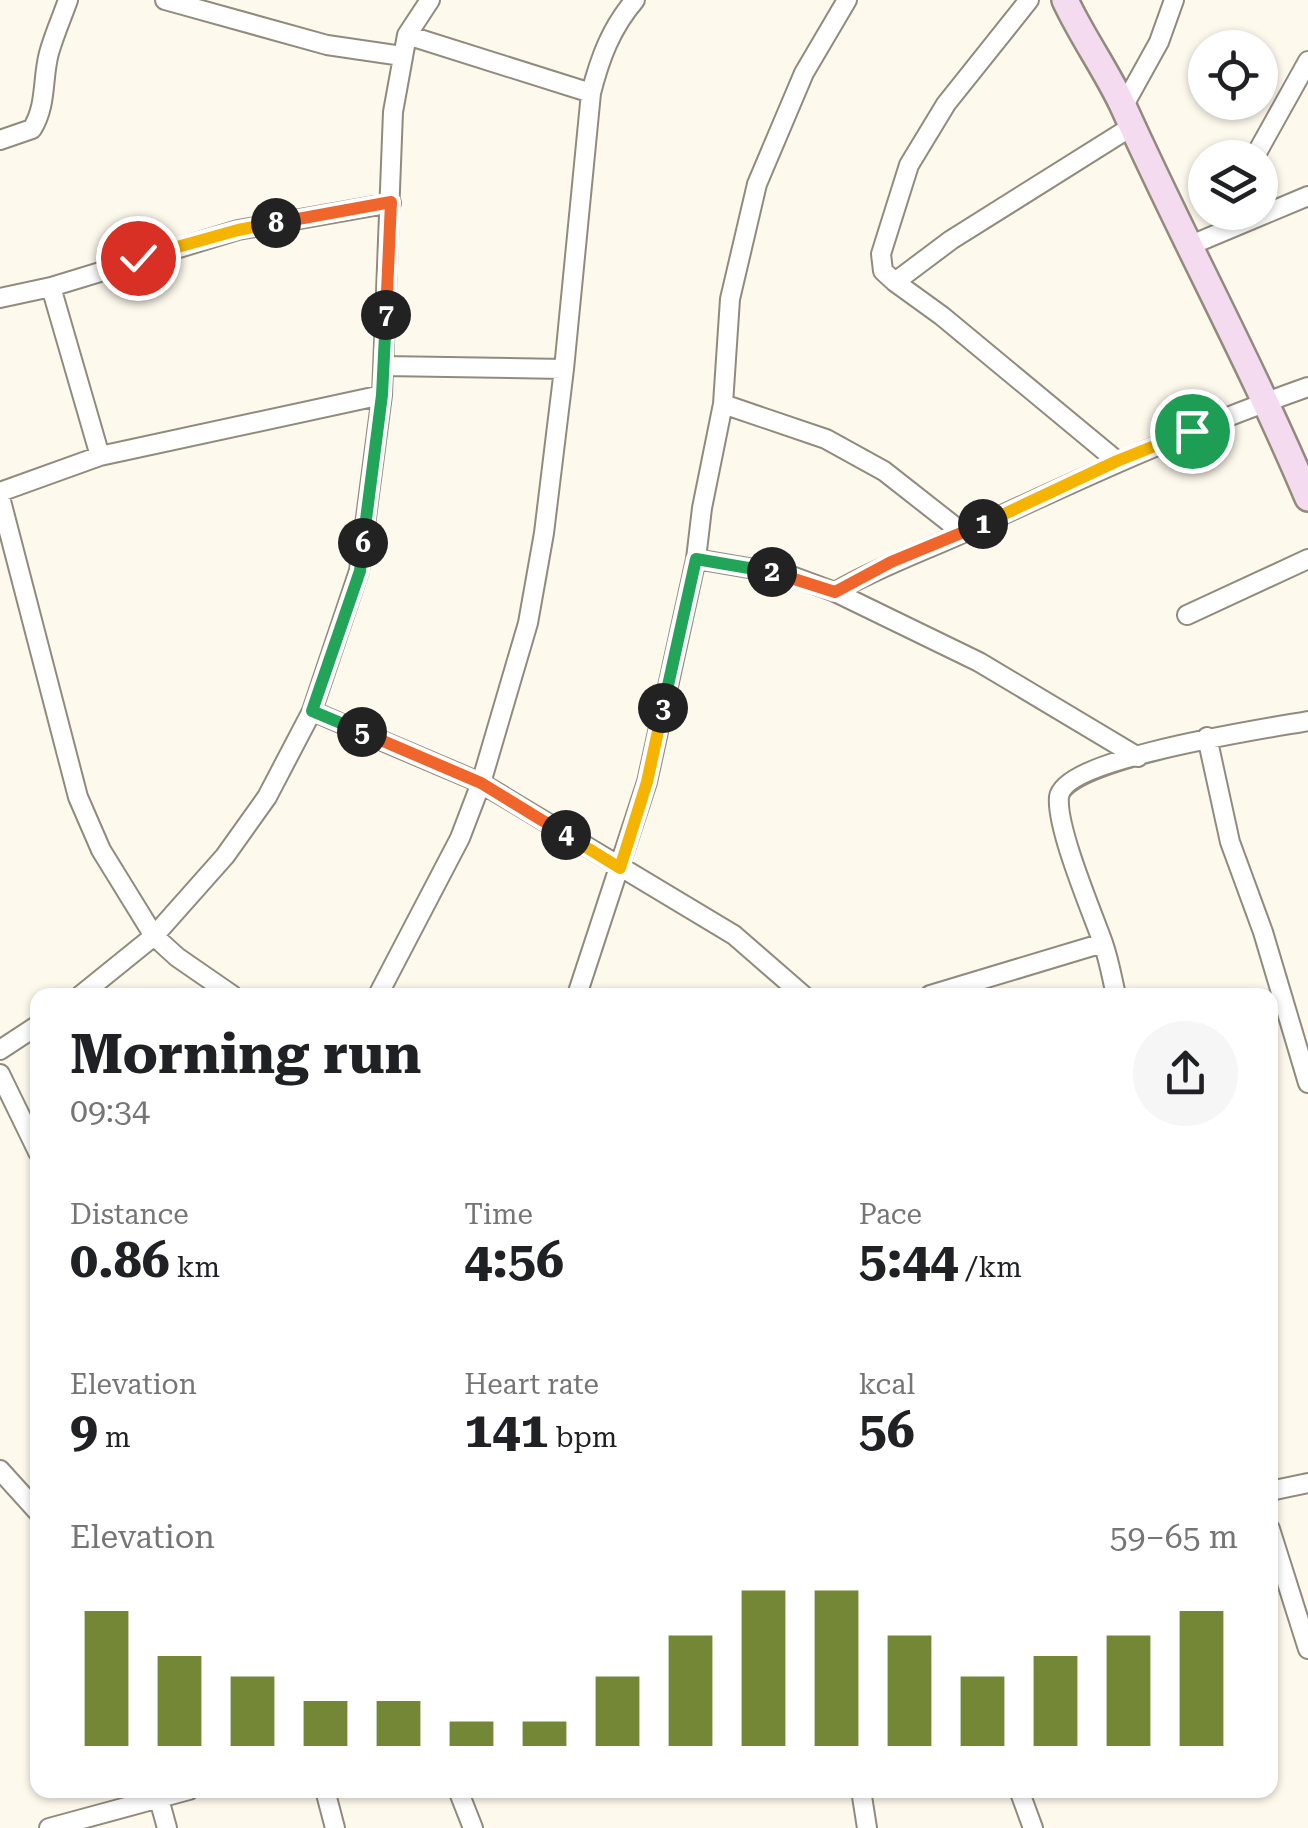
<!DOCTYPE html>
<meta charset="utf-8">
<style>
:root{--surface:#fff;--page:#f6f6f6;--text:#202124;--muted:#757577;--accent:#748737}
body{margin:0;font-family:"Roboto Serif",serif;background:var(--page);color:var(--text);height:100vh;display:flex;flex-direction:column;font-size:38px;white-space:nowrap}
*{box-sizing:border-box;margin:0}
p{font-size:32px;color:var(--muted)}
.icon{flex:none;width:55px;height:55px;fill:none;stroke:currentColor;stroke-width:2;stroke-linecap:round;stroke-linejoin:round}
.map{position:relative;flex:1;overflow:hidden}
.details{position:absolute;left:30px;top:988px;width:1248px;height:810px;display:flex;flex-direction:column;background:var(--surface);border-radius:20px;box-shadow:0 2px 8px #0004}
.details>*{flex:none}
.tools{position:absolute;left:1188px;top:30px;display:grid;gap:20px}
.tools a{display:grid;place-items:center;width:90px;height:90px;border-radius:50%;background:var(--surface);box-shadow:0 2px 8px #0004;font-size:50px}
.pin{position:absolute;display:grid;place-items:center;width:85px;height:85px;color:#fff;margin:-42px;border:5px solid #fff;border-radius:50%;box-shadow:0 2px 10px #0007}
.km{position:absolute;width:50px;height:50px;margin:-25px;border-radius:50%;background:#222;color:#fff;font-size:28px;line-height:50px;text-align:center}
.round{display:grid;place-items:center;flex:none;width:105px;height:105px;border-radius:52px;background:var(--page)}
.overview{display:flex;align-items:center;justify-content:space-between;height:170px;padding:0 40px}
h1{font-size:55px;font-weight:700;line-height:75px}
.metrics{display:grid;grid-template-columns:repeat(3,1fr);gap:15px;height:170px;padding:10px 40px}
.metrics div{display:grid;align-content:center}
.metrics b{font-size:50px;font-weight:700}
.metrics small{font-size:28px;font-weight:400}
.metrics p{font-size:28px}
.chart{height:280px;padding:20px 40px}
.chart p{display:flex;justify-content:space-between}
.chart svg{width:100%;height:180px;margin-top:10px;stroke:var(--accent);stroke-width:6}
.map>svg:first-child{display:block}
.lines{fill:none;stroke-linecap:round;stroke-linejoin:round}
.street-casing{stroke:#918b7d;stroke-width:22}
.secondary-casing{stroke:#918b7d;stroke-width:30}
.street{stroke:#fff;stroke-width:18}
.secondary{stroke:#f4dbef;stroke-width:25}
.split-1-casing{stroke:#fff;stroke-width:20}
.split-2-casing{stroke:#fff;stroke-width:20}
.split-3-casing{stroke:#fff;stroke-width:20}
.split-4-casing{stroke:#fff;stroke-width:20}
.split-5-casing{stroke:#fff;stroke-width:20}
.split-6-casing{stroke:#fff;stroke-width:20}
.split-7-casing{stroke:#fff;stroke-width:20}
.split-8-casing{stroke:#fff;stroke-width:20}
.split-9-casing{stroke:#fff;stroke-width:20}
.split-1{stroke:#f5b400;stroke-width:12}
.split-2{stroke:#f0652b;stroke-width:12}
.split-3{stroke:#22a559;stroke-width:12}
.split-4{stroke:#f5b400;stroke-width:12}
.split-5{stroke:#f0652b;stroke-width:12}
.split-6{stroke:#22a559;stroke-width:12}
.split-7{stroke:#22a559;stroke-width:12}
.split-8{stroke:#f0652b;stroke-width:12}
.split-9{stroke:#f5b400;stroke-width:12}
</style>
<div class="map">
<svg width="1308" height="1828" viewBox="0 0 1308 1828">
<rect width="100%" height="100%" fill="#fef9ed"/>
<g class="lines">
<defs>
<path id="street" d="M165 0 327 45 402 56
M407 35 591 93
M1123 107 1159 42 1174 0
M0 140 32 129C47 105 42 79 49 53 54 35 62 17 68 0
M1254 158 1308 61
M1191 245 1308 196
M895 282 883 271 881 254 909 165 946 104 1029 0
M51 287 100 456
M0 298 51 287 238 230 391 203
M384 366 564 369
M723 404 826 439 884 471 963 533
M1117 461 942 316 895 282 951 240 1131 127
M0 492 100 456 382 395
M0 497 78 797 101 850 154 936 177 957 232 995
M696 559 789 575 835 592
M1187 615 1308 559
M312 711 481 783 734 935 803 995
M1207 737 1230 842 1263 932 1308 1083
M1138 757 979 662 835 592C880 566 927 550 974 528 1084 477 1194 427 1308 387
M81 995 154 936 225 856 267 797 312 711 359 571 382 395 393 112 407 35 430 0
M378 995 460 838 481 783 528 623 544 533 564 369 591 93C600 58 611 28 635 0
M577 995 647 782 696 559 702 508 723 404 730 299 757 184 804 73 847 0
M930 995 1103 943
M1116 995C1112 978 1109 960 1103 943 1092 912 1056 828 1059 797 1064 758 1270 728 1308 721
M0 1050 38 1025
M0 1074 38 1152
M0 1470 38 1512
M1270 1491 1308 1483
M1270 1529 1308 1649
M325 1790 335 1828
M458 1790 473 1828
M861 1790 867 1828
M1019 1790 1033 1828
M159 1799 167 1828
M49 1828 189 1790"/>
<path id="secondary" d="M1065 0C1082 37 1107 71 1124 108 1183 239 1252 365 1308 498"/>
</defs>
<use href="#street" class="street-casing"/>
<use href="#secondary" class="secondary-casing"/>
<use href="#street" class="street"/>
<use href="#secondary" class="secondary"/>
</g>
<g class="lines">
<defs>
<path id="split-1" d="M983 524 1117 461 1192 431"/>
<path id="split-2" d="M772 572 835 592 891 562 983 524"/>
<path id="split-3" d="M663 708 696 559 772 572"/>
<path id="split-4" d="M566 835 620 868 647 782 663 708"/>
<path id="split-5" d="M362 732 481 783 566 835"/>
<path id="split-6" d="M362 732 312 711 360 571 363 543"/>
<path id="split-7" d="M363 543 382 395 386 315"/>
<path id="split-8" d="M276 223 391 202 386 315"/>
<path id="split-9" d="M138 258 238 230 276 223"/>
</defs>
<use href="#split-1" class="split-1-casing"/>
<use href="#split-2" class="split-2-casing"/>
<use href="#split-3" class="split-3-casing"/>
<use href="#split-4" class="split-4-casing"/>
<use href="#split-5" class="split-5-casing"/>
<use href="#split-6" class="split-6-casing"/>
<use href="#split-7" class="split-7-casing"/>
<use href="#split-8" class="split-8-casing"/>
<use href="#split-9" class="split-9-casing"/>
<use href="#split-1" class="split-1"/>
<use href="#split-2" class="split-2"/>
<use href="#split-3" class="split-3"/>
<use href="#split-4" class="split-4"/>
<use href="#split-5" class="split-5"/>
<use href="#split-6" class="split-6"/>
<use href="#split-7" class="split-7"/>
<use href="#split-8" class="split-8"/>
<use href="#split-9" class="split-9"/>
</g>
</svg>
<div class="tools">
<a><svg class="icon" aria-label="locate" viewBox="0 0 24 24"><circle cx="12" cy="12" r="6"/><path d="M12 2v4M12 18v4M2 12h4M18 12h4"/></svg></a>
<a><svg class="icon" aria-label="layers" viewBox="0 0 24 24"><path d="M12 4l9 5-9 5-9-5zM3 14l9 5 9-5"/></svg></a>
</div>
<div class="pin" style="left:1192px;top:431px;background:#1e9e55"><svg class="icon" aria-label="arrive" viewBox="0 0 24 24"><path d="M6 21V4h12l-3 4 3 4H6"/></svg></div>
<div class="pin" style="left:138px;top:258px;background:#d93025"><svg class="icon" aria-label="check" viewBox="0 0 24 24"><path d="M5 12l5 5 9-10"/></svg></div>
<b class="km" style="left:983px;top:524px">1</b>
<b class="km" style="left:772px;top:572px">2</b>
<b class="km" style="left:663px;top:708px">3</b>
<b class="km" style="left:566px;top:835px">4</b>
<b class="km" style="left:362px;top:732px">5</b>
<b class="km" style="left:363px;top:543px">6</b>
<b class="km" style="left:386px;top:315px">7</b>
<b class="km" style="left:276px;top:223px">8</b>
<section class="details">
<div class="overview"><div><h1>Morning run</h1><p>09:34</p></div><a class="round"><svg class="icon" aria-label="share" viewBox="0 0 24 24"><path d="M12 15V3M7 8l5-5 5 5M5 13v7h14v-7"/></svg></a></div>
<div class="metrics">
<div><p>Distance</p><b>0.86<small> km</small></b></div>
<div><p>Time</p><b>4:56</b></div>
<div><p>Pace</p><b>5:44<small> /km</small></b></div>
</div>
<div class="metrics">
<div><p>Elevation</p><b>9<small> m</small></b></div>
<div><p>Heart rate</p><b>141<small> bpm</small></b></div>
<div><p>kcal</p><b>56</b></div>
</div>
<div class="chart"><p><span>Elevation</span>59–65 m</p>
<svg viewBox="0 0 160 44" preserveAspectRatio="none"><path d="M5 44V11M15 44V22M25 44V27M35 44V33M45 44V33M55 44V38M65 44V38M75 44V27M85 44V17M95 44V6M105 44V6M115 44V17M125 44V27M135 44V22M145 44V17M155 44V11"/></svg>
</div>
</section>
</div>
